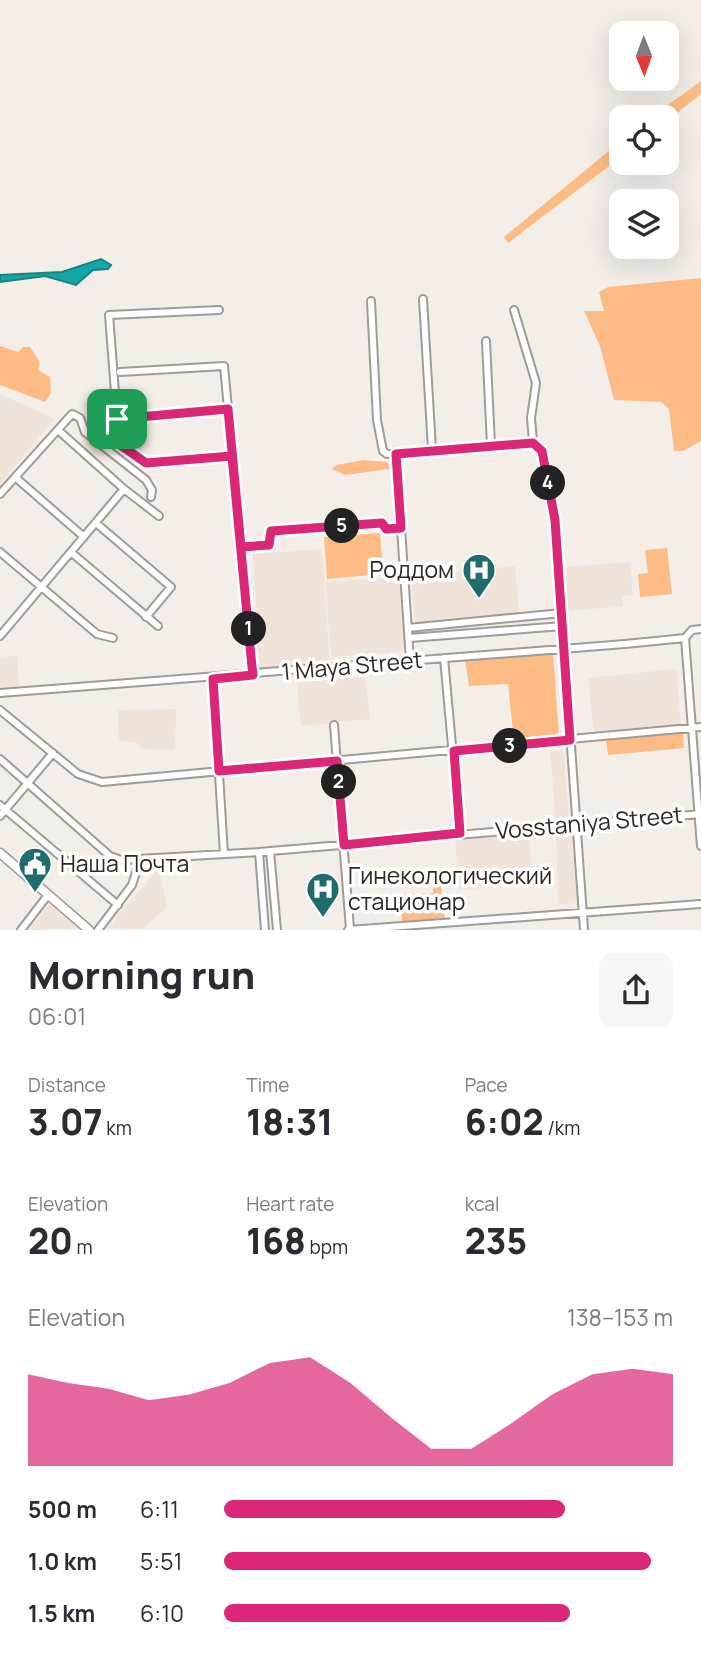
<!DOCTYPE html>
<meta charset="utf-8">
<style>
:root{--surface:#fff;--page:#f7f7f7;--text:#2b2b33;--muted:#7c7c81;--accent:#db2777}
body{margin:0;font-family:Manrope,sans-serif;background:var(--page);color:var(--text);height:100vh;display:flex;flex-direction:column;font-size:26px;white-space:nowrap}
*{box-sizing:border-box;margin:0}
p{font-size:23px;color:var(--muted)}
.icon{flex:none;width:38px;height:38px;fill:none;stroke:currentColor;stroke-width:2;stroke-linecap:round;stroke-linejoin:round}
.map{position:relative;height:930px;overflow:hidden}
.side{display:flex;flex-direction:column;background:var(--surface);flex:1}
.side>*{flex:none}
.needle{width:46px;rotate:179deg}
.fabs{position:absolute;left:609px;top:21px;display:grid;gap:14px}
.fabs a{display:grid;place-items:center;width:70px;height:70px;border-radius:14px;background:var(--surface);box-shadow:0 7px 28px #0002;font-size:35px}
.pin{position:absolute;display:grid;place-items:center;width:60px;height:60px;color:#fff;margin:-30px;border-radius:14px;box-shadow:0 4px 10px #0006}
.km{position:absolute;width:35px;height:35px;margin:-18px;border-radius:50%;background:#222;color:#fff;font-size:19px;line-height:35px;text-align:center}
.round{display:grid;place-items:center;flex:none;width:74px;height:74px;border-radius:14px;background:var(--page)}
.headline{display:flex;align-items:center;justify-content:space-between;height:119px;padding:0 28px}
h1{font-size:38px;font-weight:800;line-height:52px}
.metrics{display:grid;grid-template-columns:repeat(3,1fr);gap:10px;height:119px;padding:7px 28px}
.metrics div{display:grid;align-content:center}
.metrics b{font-size:35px;font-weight:800}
.metrics small{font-size:19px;font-weight:400}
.metrics p{font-size:19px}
.chart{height:196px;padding:14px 28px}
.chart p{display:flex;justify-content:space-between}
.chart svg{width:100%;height:126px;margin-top:7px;fill:var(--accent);opacity:.7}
ul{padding:0 28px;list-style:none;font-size:23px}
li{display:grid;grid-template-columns:112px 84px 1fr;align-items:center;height:52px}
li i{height:18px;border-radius:9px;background:var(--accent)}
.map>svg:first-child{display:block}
.built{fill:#f0e3d9}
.green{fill:#fdbc85}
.water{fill:#14a7a8;stroke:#1b8181;stroke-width:2}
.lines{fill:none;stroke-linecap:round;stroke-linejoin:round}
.minor-casing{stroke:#a09b96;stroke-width:10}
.major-casing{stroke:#a09b96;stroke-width:11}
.minor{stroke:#fff;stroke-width:6}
.major{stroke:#fff;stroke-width:8}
.route-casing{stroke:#fff;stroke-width:14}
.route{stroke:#db2777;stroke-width:9}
.labels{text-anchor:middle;stroke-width:7;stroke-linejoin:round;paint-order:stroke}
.poi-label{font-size:23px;fill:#2a2826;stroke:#fff;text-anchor:start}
.street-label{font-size:23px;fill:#2a2826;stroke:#fff}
</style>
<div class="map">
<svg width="701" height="930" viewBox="0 0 701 930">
<rect width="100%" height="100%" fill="#f4eee9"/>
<path class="built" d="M0 394 55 419 0 484Z
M322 549 330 668 253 675 248 622 257 621 253 554Z
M630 562 633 595 622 596 623 606 568 611 565 567Z
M515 566 519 613 415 623 411 576Z
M399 577 405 651 331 657 325 582Z
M17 656 19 687 0 688V657Z
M676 669 681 725 594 734 588 678Z
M365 676 370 719 301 726 297 683Z
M176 709 175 750 141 749 138 743 119 740 118 710Z
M563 750 569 819 556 820 550 751Z
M571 827 577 903 558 905 556 828Z
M529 833 533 884 459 890 455 839Z
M159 868 167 907 143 929 108 928Z
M50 903 83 929 29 930Z"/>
<path class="green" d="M701 81V94L667 121V117H651Z
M621 141V157L508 243 504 237Z
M701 278V441L683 451H674L669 409 661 402 614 400 600 346 584 311H604L599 292 608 287Z
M0 346 18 352 23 347H30L40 362 38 370 50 377 51 393 45 402 0 385Z
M364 460 388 462 389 469 345 475 332 469 336 465Z
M380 533 383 574 327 579 324 537Z
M667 548 672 594 640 597 638 574 648 573 645 550Z
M553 653 559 736 514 741 508 684 469 686 465 660Z
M680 733 683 734 684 748 608 755 606 740Z
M440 878 445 920 402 923 400 895 433 893V879Z"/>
<path class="water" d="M101 259 111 265 108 269 93 270 76 285 45 276 0 282V275L62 272Z"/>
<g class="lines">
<defs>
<path id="minor" d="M423 299 432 449
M371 301 377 420 383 451 387 454H396L533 442
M219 310 109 315 119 444 146 463 232 456
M514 310 536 383 531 418 533 442 542 451 555 520 584 930
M486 341 491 445
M120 372 224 366 253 675
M117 419 228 409
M58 430 124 489 159 516
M396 454 410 661
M15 477 84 537
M0 494 72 414 80 418 85 432 146 480 152 490 151 497
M96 523 171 587 146 617
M241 547 269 545 271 531 382 523 385 529 401 528
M0 552 97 634 113 638
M72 553 158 626
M408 628 562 613
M0 636 124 489
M409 638 563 626
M685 638 701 846
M444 658 460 833
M213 679 224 854
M0 693 625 644 685 638 692 630 701 629
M0 710 78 774 102 782 701 727
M334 725 350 929
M0 759 110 856 121 860 259 852 701 814
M0 805 118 905
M0 816 53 753
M270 851 277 930
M259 852 265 930
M21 930 48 895
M98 930 132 885 140 860
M348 930 701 904"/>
<path id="major" d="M0 853 89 930"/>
</defs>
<use href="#minor" class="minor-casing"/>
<use href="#major" class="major-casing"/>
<use href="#minor" class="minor"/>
<use href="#major" class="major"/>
</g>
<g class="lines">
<defs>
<path id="route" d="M117 419 119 444 146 463 232 456 252 667 253 675 213 679 219 771 337 761 344 845 460 833 454 751 570 740 555 520 542 451 533 443 396 454 401 528 386 529 382 523 271 531 269 545 241 547 228 409 117 419"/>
</defs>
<use href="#route" class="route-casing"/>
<use href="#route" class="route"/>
</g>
<defs>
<symbol id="hospital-pin" viewBox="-11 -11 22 30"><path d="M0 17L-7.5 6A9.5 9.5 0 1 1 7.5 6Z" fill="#206c6d" stroke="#fff"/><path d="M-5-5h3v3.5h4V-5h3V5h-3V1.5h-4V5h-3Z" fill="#fff"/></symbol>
<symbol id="civic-pin" viewBox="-11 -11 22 30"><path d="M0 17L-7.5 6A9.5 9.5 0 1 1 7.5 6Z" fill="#206c6d" stroke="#fff"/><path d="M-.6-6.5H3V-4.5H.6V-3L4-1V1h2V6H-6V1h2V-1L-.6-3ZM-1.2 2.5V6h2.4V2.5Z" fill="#fff"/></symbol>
</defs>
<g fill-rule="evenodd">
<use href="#hospital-pin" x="460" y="551" width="38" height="52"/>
<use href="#civic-pin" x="16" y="845" width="38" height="52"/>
<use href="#hospital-pin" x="304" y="870" width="38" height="52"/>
</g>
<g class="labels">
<g class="poi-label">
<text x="454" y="578" text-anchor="end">Роддом</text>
<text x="60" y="872">Наша Почта</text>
<text x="348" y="884">Гинекологический<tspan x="348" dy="26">стационар</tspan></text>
</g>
<g class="street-label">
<text transform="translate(352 666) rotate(-5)" y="8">1 Maya Street</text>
<text transform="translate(589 823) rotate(-5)" y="8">Vosstaniya Street</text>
</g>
</g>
</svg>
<div class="fabs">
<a><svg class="needle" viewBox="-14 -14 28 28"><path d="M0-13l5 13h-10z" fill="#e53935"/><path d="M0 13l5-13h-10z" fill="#7c7c81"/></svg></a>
<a><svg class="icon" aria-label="locate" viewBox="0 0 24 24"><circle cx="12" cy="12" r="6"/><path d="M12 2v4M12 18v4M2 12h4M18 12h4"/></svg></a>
<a><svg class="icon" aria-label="layers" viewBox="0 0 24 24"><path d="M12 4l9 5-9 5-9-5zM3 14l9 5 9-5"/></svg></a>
</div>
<div class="pin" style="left:117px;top:419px;background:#1e9e55"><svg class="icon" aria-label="arrive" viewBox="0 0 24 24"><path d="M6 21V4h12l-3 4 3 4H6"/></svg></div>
<b class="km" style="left:249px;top:629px">1</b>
<b class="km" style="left:339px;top:782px">2</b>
<b class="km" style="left:510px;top:746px">3</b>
<b class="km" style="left:548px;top:483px">4</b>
<b class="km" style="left:342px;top:526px">5</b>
</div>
<section class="side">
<div class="headline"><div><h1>Morning run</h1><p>06:01</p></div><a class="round"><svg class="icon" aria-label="share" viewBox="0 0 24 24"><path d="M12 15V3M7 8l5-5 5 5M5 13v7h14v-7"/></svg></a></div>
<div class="metrics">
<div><p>Distance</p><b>3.07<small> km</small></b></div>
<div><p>Time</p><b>18:31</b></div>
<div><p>Pace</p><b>6:02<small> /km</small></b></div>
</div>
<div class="metrics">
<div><p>Elevation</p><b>20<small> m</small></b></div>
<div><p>Heart rate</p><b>168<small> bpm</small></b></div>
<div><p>kcal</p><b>235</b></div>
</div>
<div class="chart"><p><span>Elevation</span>138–153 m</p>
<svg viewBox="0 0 160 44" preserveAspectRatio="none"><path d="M0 44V12L10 15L20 17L30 21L40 19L50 15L60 8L70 6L80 15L90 27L100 38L110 38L120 29L130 19L140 12L150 10L160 12V44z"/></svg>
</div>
<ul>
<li><b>500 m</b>6:11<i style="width:76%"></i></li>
<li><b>1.0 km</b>5:51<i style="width:95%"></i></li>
<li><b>1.5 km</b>6:10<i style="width:77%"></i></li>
</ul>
</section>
